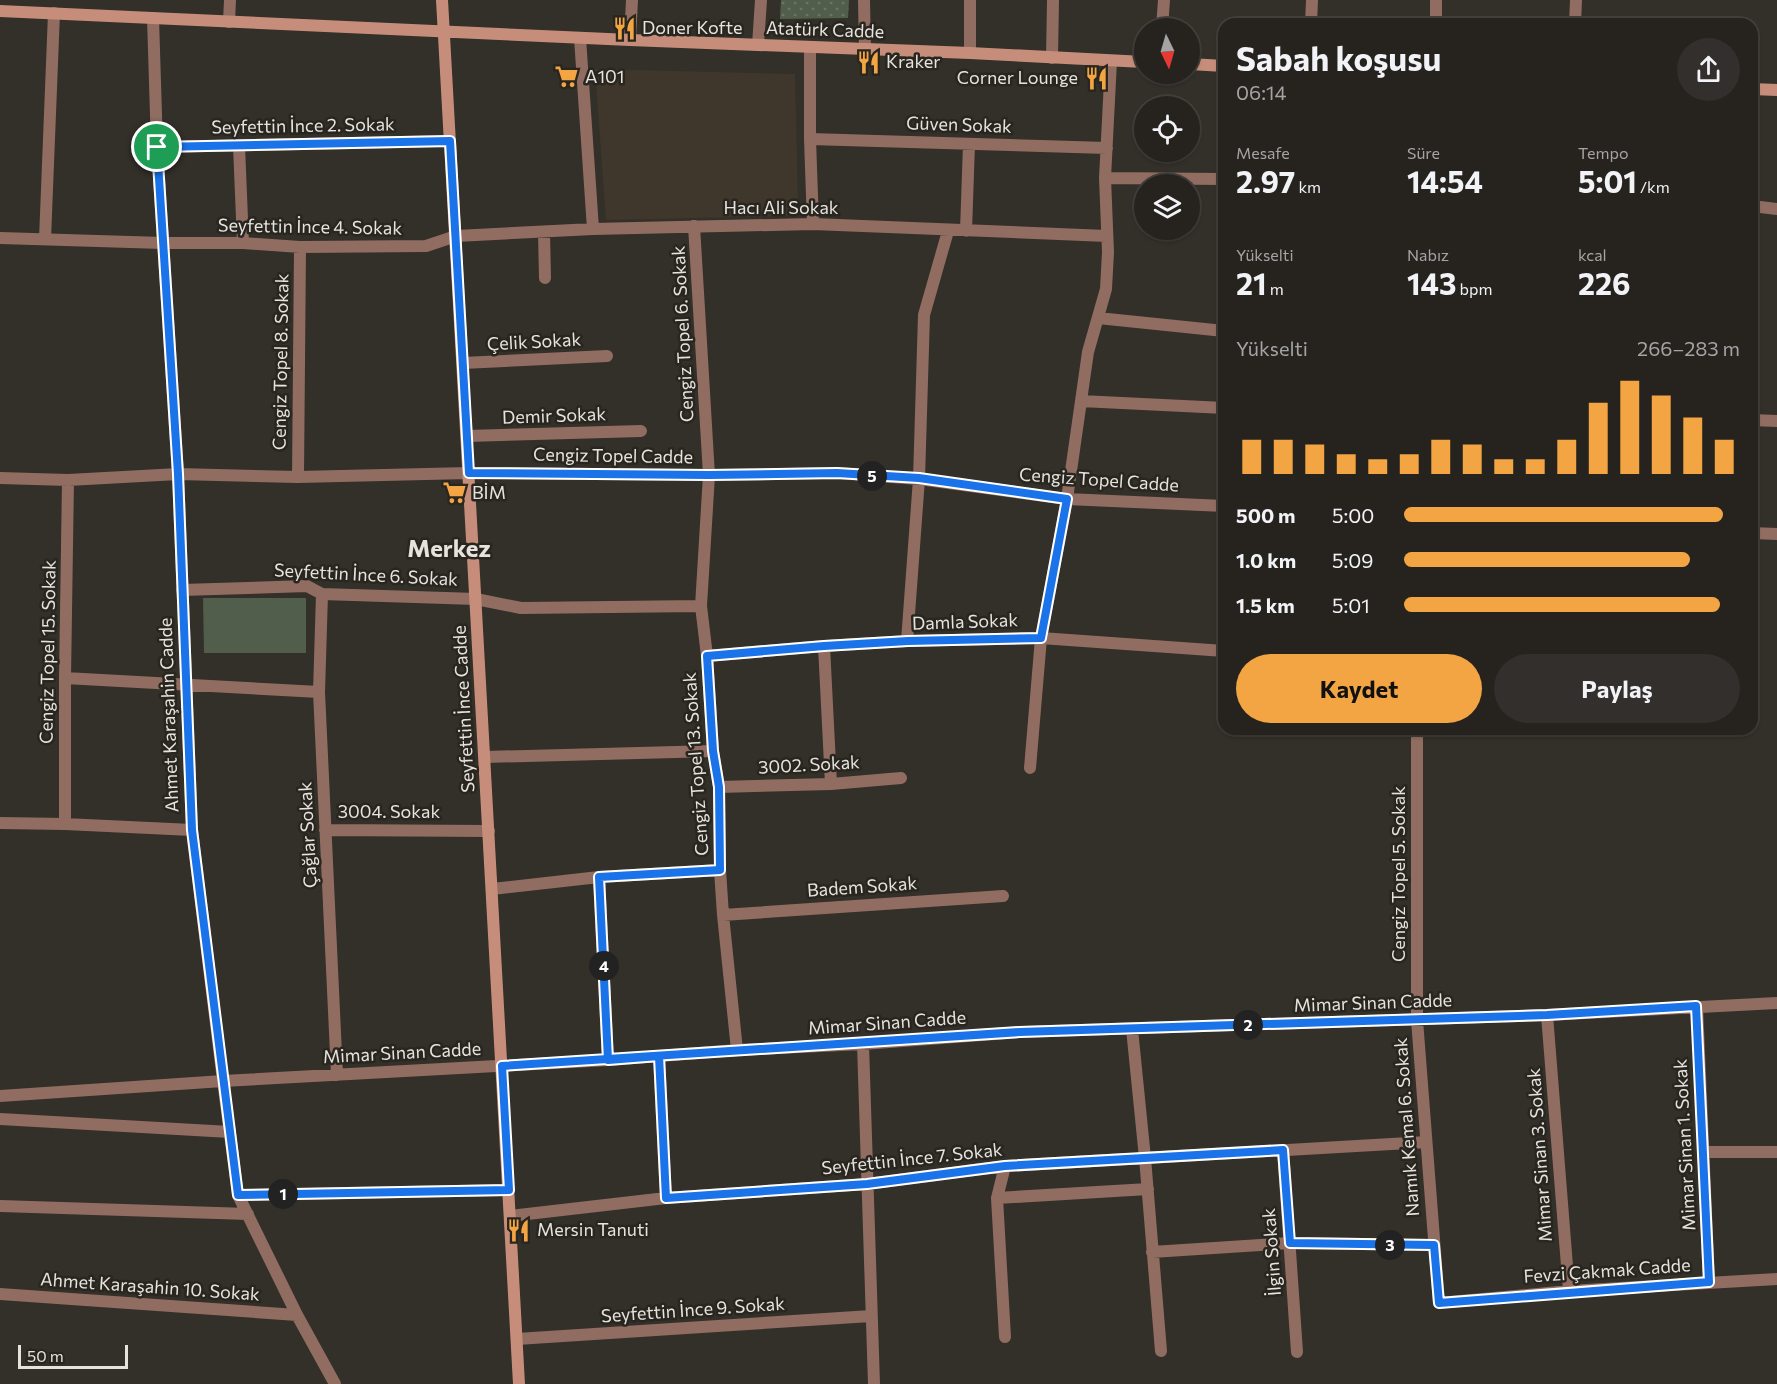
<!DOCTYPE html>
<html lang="tr">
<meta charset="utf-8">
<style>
:root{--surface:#26231f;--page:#322f2c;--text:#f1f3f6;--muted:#a4a4a4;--line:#42403d;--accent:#f2a542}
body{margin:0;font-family:Commissioner,sans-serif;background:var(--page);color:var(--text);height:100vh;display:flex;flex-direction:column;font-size:22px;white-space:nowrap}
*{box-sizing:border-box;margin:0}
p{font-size:20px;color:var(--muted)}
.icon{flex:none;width:33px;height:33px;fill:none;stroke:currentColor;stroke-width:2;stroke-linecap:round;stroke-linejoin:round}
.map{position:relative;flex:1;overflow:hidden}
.details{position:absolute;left:1218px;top:18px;width:540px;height:717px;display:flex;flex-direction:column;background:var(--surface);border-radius:18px;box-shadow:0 2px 4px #0004,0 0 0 2px var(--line)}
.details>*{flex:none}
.needle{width:39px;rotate:175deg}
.tools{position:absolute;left:1134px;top:18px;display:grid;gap:12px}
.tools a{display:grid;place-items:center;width:66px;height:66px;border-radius:50%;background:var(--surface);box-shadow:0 2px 4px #0004,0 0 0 2px var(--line);font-size:30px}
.scale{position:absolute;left:18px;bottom:15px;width:110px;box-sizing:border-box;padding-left:6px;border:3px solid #e6e3df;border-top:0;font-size:16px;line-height:21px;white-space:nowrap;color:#e6e3df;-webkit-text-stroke:4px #29251f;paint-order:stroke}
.pin{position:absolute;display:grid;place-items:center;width:51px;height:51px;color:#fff;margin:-26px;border:3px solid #fff;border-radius:50%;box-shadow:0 2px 6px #0007}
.km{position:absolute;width:30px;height:30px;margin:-15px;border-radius:50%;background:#222;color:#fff;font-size:16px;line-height:30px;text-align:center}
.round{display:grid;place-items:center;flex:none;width:63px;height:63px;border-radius:32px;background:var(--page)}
.summary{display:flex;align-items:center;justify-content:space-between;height:102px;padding:0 18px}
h1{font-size:33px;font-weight:700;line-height:45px}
.figures{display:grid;grid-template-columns:repeat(3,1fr);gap:9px;height:102px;padding:6px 18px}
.figures div{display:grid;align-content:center}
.figures b{font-size:30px;font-weight:700}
.figures small{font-size:16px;font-weight:400}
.figures p{font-size:16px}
.chart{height:168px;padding:12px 18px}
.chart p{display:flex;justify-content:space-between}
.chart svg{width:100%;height:108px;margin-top:6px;stroke:var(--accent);stroke-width:6}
.action{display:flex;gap:12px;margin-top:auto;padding:12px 18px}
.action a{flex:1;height:69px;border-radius:36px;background:var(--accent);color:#111;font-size:24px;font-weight:700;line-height:69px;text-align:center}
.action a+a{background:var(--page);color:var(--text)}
ul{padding:0 18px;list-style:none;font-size:20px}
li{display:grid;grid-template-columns:96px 72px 1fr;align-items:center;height:45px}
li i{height:15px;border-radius:8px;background:var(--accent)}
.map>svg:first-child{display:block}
.built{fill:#3f372b}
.green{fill:url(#green-dots)}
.pitch{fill:#525e4c}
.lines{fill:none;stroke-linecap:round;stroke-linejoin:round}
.street{stroke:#906d60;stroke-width:12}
.secondary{stroke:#c68e7a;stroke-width:12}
.route-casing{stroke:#fff;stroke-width:12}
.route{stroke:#1a73e8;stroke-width:8}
.labels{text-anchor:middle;stroke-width:5;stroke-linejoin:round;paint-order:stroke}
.poi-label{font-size:18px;fill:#e6e3df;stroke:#29251f;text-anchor:start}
.street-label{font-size:18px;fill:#e6e3df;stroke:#29251f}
.district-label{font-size:24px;font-weight:bold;fill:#e6e3df;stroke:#29251f}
</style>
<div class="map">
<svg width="1777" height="1384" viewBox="0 0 1777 1384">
<defs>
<pattern id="green-dots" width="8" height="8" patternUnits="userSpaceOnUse" patternTransform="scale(1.5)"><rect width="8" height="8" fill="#525e4c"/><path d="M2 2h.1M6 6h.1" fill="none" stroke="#6b7565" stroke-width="1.8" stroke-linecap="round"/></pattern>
</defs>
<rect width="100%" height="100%" fill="#332f29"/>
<path class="built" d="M595 69 795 74 798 207 787 216 606 220Z"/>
<path class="green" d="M781 0H849L848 18 780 19Z"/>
<path class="pitch" d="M203 598H306V653H204Z"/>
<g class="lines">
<path class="street" d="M864 0 865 50
M970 0V53
M153 18 157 147 178 474 192 830 223 1081 238 1195 297 1315 335 1384
M229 22 230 0
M1311 24 1312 0
M1436 24V0
M1575 24 1576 0
M1162 28 1164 0
M580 38 593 229
M630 40 632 0
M758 45 761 0
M810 48V139L813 224
M1052 58 1053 0
M810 139 1107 148
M239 146 243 243
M157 147 450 141
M1105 178 1224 179
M1752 206 1777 209
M694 226 709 475 701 606 707 656 713 751 719 787 720 870 723 915 737 1050
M966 231 969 144
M544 232 545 278
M0 238 163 243H243L300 247 426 246 456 236 593 229 813 224 1107 236
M45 239 54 13
M1098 318 1224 331
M463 363 607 356
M1081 401 1224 408
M1752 420 1777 421
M467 436 641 431
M298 477 300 247
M0 478 68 480 178 474 298 477 469 473 709 475 837 473 919 479 1067 499 1224 506
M1752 533 1777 534
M182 590 307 586 322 594 476 599 521 608 701 606
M322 594 319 692 337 1075
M907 641 919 479 924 315 948 231
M824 646 831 784
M1222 651V506
M707 656 824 646 907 641 1041 638 1224 651
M65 678 319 692
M1417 729V1020L1439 1303 1569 1291 1777 1279
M485 757 713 751
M1030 768 1041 638 1067 499 1088 352 1106 289 1108 252 1105 178 1111 61
M719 787 831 784 901 778
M0 823 65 824 192 830
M65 824V678L68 480
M325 830 489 831
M599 877 608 1060
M492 889 599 877 720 870
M723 915 1003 896
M1697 1006 1709 1282
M1547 1015 1569 1291
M1132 1029 1145 1158 1161 1351
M863 1044 874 1384
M659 1056 666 1198
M0 1096 223 1081 608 1060 737 1050 863 1044 1020 1032 1547 1015 1777 1003
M0 1119 230 1132
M1283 1150 1297 1352
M1703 1152H1777
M238 1195 509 1190
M997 1198 1148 1189
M0 1206 248 1214
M510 1216 666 1198 867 1184 1005 1166 1426 1142
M1152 1252 1290 1243 1434 1245
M0 1294 297 1315
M1005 1337 997 1198 1005 1166
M517 1339 871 1316"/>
<path class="secondary" d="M442 0 519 1384
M0 11 630 40 970 53 1144 62
M1190 64 1224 66
M1752 89 1777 90"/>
</g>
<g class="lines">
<defs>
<path id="route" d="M157 147 178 474 192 830 238 1195 509 1190 502 1066 1020 1032 1547 1015 1696 1006 1709 1282 1439 1303 1434 1245 1290 1243 1283 1150 1005 1166 867 1184 666 1198 659 1056 608 1060 599 877 720 870 719 787 713 751 707 656 824 646 908 641 1041 638 1067 499 919 478 837 473 709 475 469 473 450 141 157 147"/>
</defs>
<use href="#route" class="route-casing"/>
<use href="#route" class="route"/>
</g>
<defs>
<symbol id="restaurant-bare" viewBox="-9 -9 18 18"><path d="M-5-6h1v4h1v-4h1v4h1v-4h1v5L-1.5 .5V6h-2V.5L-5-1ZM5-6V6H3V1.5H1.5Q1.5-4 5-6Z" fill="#f2a542" stroke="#29251f" stroke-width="2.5" paint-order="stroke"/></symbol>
<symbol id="supermarket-bare" viewBox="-9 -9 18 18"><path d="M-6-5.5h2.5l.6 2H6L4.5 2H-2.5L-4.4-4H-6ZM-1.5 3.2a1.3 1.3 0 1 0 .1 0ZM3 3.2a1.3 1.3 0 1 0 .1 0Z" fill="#f2a542" stroke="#29251f" stroke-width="2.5" paint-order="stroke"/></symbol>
</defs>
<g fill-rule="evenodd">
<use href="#restaurant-bare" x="608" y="12" width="33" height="33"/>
<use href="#restaurant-bare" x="852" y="46" width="33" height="33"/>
<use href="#supermarket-bare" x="550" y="60" width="33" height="33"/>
<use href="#restaurant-bare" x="1080" y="62" width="33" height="33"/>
<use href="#supermarket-bare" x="438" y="476" width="33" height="33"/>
<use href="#restaurant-bare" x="502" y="1214" width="33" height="33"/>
</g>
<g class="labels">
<g class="poi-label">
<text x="642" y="34">Doner Kofte</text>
<text x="886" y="68">Kraker</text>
<text x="585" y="83">A101</text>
<text x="1078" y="84" text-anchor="end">Corner Lounge</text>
<text x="472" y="499">BİM</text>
<text x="537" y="1236">Mersin Tanuti</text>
</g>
<g class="street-label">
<text transform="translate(825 30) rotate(2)" y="6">Atatürk Cadde</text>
<text transform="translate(959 125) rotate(2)" y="6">Güven Sokak</text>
<text transform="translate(303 126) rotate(-1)" y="6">Seyfettin İnce 2. Sokak</text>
<text x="781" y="214">Hacı Ali Sokak</text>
<text transform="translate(310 227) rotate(1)" y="6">Seyfettin İnce 4. Sokak</text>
<text transform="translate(683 334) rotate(-93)" y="6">Cengiz Topel 6. Sokak</text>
<text transform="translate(534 342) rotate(-3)" y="6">Çelik Sokak</text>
<text transform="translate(281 362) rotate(-89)" y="6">Cengiz Topel 8. Sokak</text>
<text transform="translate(554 416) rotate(-2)" y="6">Demir Sokak</text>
<text transform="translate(613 456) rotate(1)" y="6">Cengiz Topel Cadde</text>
<text transform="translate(1099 480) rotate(4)" y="6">Cengiz Topel Cadde</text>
<text transform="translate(366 575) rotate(3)" y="6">Seyfettin İnce 6. Sokak</text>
<text transform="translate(965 622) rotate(-2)" y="6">Damla Sokak</text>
<text transform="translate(48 652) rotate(-89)" y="6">Cengiz Topel 15. Sokak</text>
<text transform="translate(464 709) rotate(-93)" y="6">Seyfettin İnce Cadde</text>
<text transform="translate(169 715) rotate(-92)" y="6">Ahmet Karaşahin Cadde</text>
<text transform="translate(696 764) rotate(-94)" y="6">Cengiz Topel 13. Sokak</text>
<text transform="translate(809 765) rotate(-3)" y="6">3002. Sokak</text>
<text x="389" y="818">3004. Sokak</text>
<text transform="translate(308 835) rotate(-93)" y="6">Çağlar Sokak</text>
<text transform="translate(1399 874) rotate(-90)" y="6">Cengiz Topel 5. Sokak</text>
<text transform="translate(862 887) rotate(-4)" y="6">Badem Sokak</text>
<text transform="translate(1373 1003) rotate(-2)" y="6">Mimar Sinan Cadde</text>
<text transform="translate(887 1023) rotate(-4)" y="6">Mimar Sinan Cadde</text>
<text transform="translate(402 1053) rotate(-3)" y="6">Mimar Sinan Cadde</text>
<text transform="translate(1407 1127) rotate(-94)" y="6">Namık Kemal 6. Sokak</text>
<text transform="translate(1685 1145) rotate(-93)" y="6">Mimar Sinan 1. Sokak</text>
<text transform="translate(1540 1155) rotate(-94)" y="6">Mimar Sinan 3. Sokak</text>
<text transform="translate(912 1159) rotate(-6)" y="6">Seyfettin İnce 7. Sokak</text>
<text transform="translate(1272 1252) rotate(-94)" y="6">İlgin Sokak</text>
<text transform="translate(1607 1271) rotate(-4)" y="6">Fevzi Çakmak Cadde</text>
<text transform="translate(150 1287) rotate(4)" y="6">Ahmet Karaşahin 10. Sokak</text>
<text transform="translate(693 1310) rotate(-4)" y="6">Seyfettin İnce 9. Sokak</text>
</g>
<g class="district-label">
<text x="449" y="557">Merkez</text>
</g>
</g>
</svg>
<div class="tools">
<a><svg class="needle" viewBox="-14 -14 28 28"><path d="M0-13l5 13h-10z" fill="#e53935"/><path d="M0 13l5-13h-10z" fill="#a4a4a4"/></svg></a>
<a><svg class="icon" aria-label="locate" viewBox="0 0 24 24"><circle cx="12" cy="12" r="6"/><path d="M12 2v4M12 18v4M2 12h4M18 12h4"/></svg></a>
<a><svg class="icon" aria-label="layers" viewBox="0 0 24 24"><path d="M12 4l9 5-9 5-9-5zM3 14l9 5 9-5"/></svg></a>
</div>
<div class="scale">50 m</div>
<div class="pin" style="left:157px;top:147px;background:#1e9e55"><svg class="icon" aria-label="arrive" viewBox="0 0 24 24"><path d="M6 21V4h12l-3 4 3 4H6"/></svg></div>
<b class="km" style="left:283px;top:1194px">1</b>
<b class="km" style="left:1248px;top:1025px">2</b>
<b class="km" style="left:1390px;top:1245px">3</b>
<b class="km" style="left:604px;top:966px">4</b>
<b class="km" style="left:872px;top:476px">5</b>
<section class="details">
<div class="summary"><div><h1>Sabah koşusu</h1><p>06:14</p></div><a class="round"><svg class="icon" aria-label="share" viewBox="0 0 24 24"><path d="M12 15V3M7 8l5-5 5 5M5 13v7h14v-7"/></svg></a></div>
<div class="figures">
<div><p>Mesafe</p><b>2.97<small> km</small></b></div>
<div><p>Süre</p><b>14:54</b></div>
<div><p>Tempo</p><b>5:01<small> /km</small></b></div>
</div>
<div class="figures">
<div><p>Yükselti</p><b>21<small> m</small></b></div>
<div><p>Nabız</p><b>143<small> bpm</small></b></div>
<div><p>kcal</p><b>226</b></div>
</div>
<div class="chart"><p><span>Yükselti</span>266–283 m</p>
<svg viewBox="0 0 160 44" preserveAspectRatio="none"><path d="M5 44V30M15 44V30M25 44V32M35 44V36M45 44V38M55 44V36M65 44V30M75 44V32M85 44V38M95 44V38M105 44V30M115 44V15M125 44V6M135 44V12M145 44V21M155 44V30"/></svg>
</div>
<ul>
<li><b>500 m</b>5:00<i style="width:95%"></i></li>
<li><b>1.0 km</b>5:09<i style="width:85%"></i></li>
<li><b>1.5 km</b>5:01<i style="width:94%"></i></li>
</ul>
<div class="action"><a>Kaydet</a><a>Paylaş</a></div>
</section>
</div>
